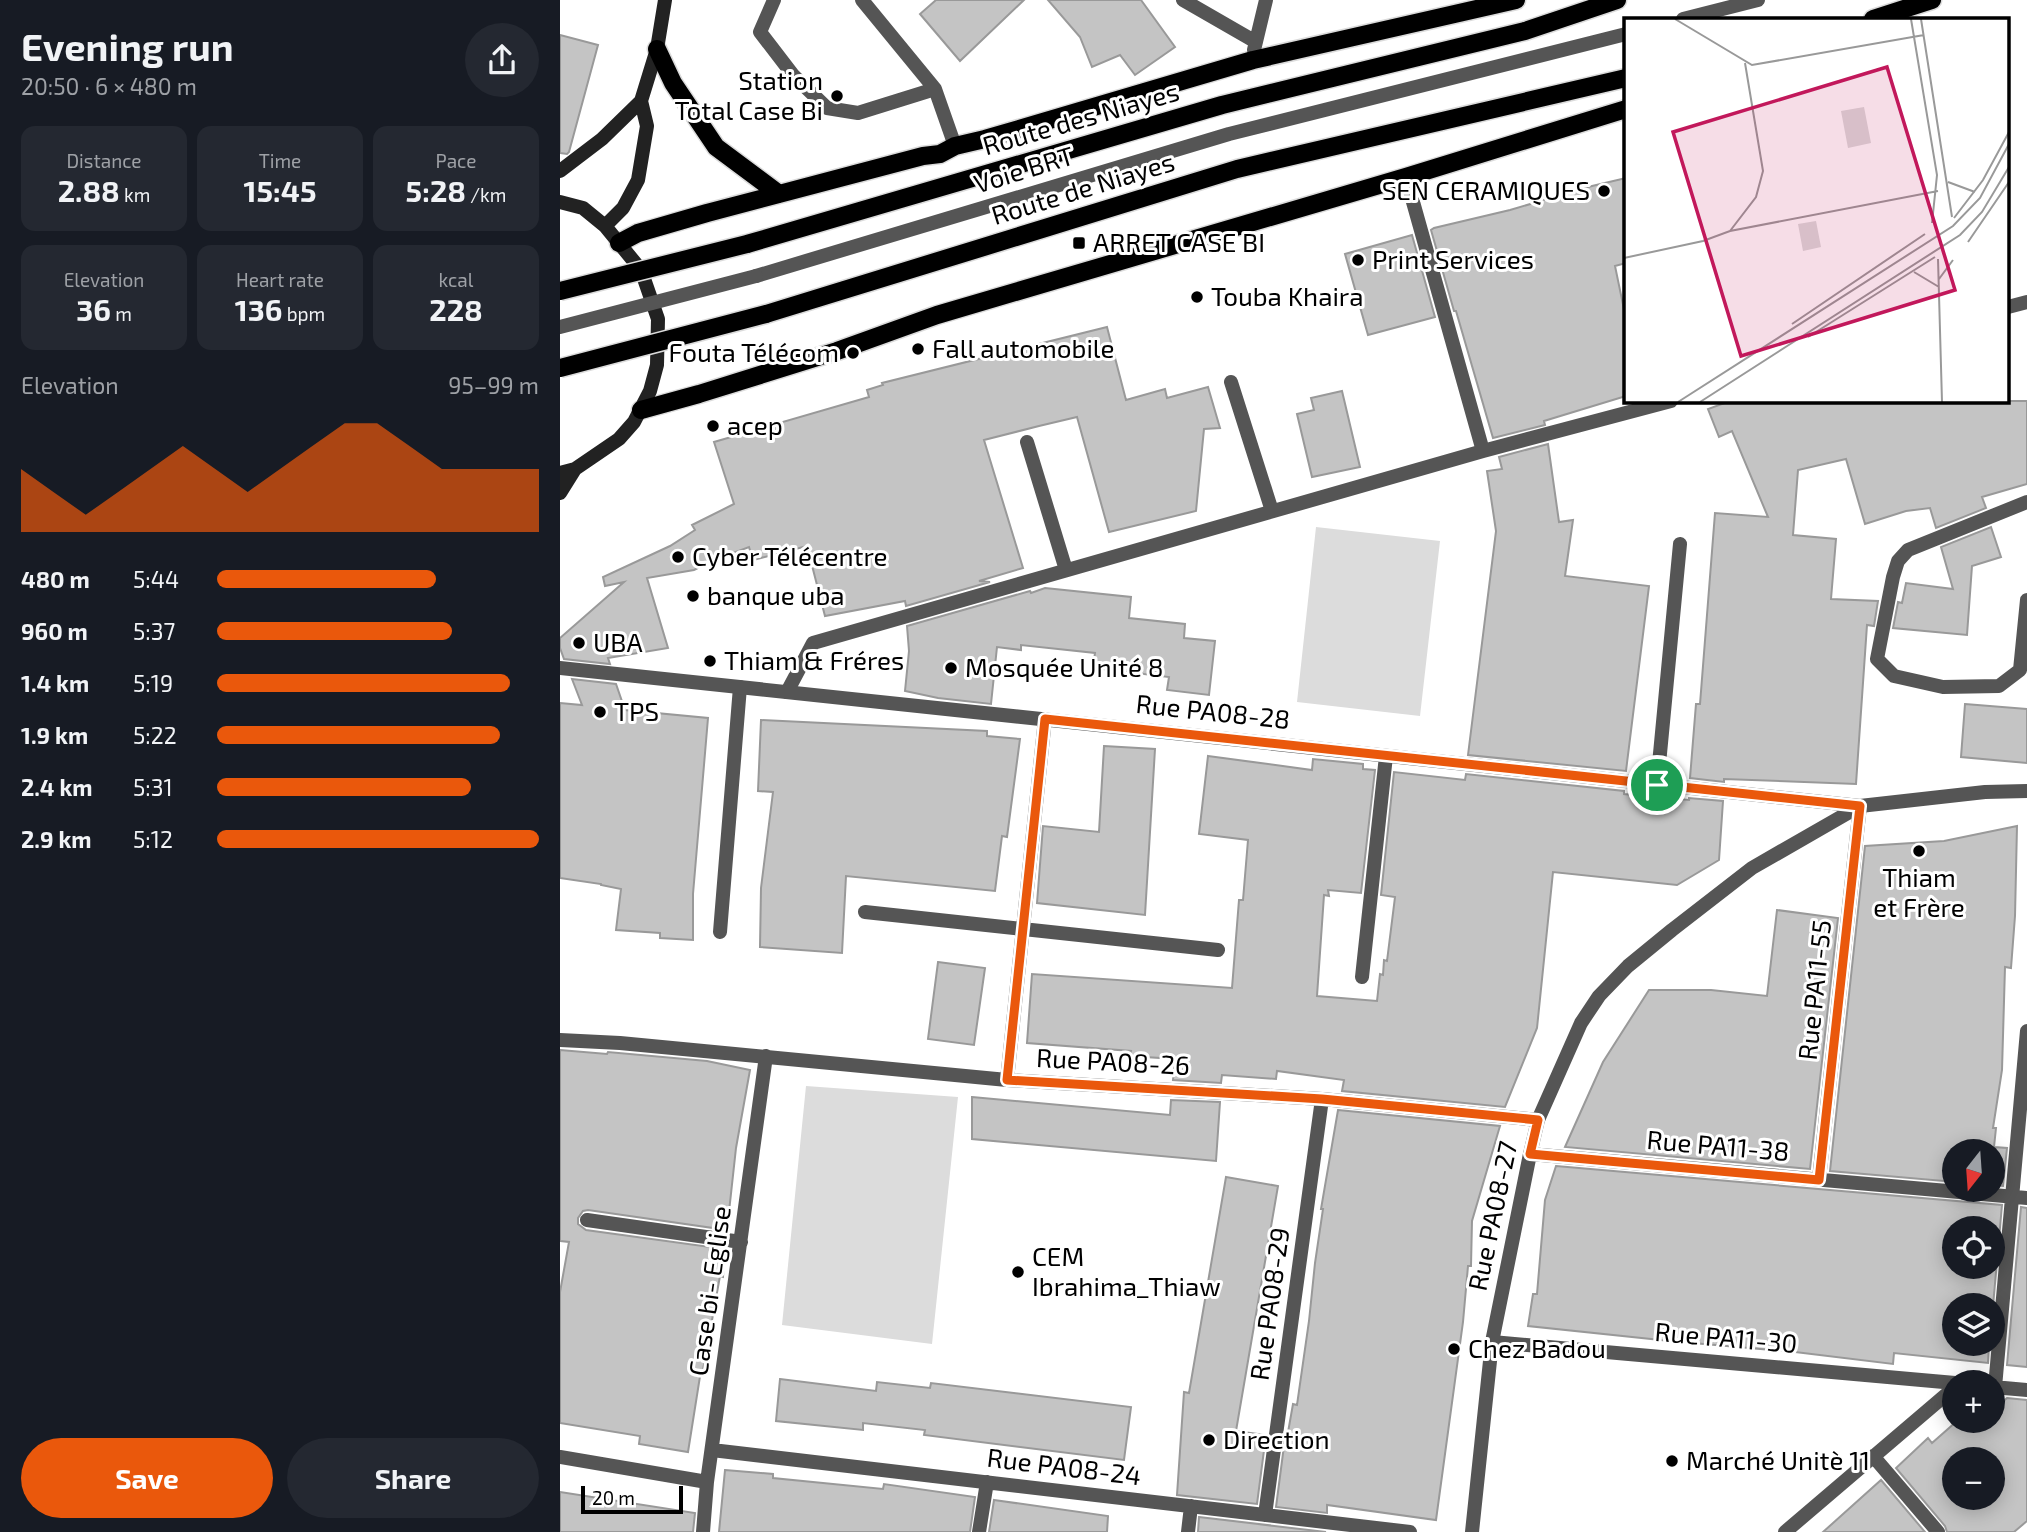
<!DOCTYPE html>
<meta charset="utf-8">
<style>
:root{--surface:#171b24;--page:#242831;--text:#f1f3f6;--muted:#9ea1a6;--accent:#ea580c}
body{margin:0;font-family:"Exo 2",sans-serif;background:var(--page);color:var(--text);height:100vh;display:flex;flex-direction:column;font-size:26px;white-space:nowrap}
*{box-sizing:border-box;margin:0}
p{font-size:23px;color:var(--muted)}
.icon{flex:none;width:38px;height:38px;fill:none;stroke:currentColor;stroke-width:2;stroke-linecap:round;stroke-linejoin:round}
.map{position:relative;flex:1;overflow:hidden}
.details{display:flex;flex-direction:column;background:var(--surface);width:560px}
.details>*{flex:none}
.needle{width:46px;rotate:197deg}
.fabs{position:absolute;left:1382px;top:1139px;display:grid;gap:14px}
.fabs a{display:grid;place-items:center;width:63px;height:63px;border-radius:50%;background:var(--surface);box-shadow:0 4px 18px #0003;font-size:35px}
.scale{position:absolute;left:21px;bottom:18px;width:102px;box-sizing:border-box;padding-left:7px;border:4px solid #000;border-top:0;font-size:19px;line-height:24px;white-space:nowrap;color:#000;-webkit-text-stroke:5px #fff;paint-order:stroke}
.pin{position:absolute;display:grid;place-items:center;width:60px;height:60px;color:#fff;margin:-30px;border:4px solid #fff;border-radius:50%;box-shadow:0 2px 7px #0007}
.round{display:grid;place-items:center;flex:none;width:74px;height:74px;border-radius:37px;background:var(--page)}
.overview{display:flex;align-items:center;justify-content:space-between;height:119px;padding:0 21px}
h1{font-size:38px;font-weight:700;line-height:52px}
.figures{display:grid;grid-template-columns:repeat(3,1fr);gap:10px;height:119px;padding:7px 21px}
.figures div{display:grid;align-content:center;border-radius:14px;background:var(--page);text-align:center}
.figures b{font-size:30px;font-weight:700}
.figures small{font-size:19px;font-weight:400}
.figures p{font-size:19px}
.chart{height:196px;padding:14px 21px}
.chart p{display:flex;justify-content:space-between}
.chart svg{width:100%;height:126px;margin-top:7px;fill:var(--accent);opacity:.7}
.button{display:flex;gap:14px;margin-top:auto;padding:14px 21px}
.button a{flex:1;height:80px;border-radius:42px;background:var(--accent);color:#fff;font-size:28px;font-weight:700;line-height:80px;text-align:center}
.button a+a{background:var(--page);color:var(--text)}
ul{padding:0 21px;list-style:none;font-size:23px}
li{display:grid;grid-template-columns:112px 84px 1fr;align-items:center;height:52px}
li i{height:18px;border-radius:9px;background:var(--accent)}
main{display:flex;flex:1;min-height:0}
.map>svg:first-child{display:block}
.green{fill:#dcdcdc}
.building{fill:#c4c4c4;stroke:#999;stroke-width:2;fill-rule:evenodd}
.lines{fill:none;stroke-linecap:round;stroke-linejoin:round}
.primary-casing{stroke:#dbdbdb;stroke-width:21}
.service{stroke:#555;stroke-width:14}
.minor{stroke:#555;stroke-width:14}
.tertiary{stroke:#555;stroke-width:14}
.secondary{stroke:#222;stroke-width:14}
.primary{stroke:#000;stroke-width:18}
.primary-bridge-casing{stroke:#dbdbdb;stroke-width:21;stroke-linecap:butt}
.service-bridge{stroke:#555;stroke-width:14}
.primary-bridge{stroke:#000;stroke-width:18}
.route-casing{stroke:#fff;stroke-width:14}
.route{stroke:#ea580c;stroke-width:9}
.poi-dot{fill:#000;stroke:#fff;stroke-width:2.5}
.labels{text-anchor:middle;stroke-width:6;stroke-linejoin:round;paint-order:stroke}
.poi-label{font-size:26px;fill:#000;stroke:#fff;text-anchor:start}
.street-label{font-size:26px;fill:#000;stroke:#fff}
.inset-road{fill:none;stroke:#999;stroke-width:2}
.view{fill:#c2185b;fill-opacity:0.15;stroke:#c2185b;stroke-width:3.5}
.inset-edge{fill:none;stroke:#000;stroke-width:3.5}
</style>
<main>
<section class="details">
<div class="overview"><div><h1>Evening run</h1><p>20:50 · 6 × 480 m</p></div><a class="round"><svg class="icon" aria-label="share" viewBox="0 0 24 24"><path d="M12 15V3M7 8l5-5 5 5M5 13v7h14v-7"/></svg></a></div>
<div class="figures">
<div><p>Distance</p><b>2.88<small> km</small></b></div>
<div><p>Time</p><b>15:45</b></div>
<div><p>Pace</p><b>5:28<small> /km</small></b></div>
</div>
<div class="figures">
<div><p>Elevation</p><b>36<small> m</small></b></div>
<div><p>Heart rate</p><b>136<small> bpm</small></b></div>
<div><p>kcal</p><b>228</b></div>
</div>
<div class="chart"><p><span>Elevation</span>95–99 m</p>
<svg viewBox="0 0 160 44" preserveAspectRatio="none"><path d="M0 44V22L10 30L20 38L30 30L40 22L50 14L60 22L70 30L80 22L90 14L100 6L110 6L120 14L130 22L140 22L150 22L160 22V44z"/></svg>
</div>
<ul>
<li><b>480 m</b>5:44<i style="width:68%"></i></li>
<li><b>960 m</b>5:37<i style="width:73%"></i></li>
<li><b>1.4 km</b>5:19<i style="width:91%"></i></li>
<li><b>1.9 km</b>5:22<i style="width:88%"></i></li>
<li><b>2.4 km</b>5:31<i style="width:79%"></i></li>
<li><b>2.9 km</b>5:12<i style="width:100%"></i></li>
</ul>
<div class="button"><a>Save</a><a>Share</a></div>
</section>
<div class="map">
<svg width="1467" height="1532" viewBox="0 0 1467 1532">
<rect width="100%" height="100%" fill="#fff"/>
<path class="green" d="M756 527 880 541 860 716 737 702Z
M246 1086 398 1097 372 1344 222 1325Z"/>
<path class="building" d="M376 0H464L400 61 360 14Z
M488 0H581L615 47 575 75 560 55 532 67 520 37Z
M0 35 38 45 9 152 7 154 0 153Z
M1066 178V263L1055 266 1066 319V396L984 421 985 425 933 438 896 311H894L871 230 874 228 950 210 1032 186Z
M852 235 875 317 808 335 785 254Z
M547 327 566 400 605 389 607 398 648 387 660 428 644 429 636 511 549 532 517 417 479 426 424 440 463 568 419 581 430 582 346 606 345 601 265 616 247 546 193 560 189 547 152 561 134 570 87 578 108 648 48 658 50 664 4 659 0 648V638L64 582 45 586 43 577 110 546 135 530 132 525 174 504 154 442 309 397 307 390 323 385 322 383Z
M782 391 800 467 752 477 737 414 754 410 751 398Z
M1170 401H1467V484L1422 497 1426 508 1376 528 1370 508 1346 511 1305 524 1286 459 1238 470 1233 535 1276 539 1271 599 1318 601 1314 626 1307 625 1296 784 1164 779V782L1130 778 1136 704H1140L1155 513 1208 517 1172 431 1159 437 1148 409Z
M988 444 999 522 1013 520 1005 576 1089 586 1066 771 908 755 936 531 927 471 942 469 939 457Z
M1431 527 1441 557 1412 566 1407 635 1333 628 1338 602 1342 603 1346 583 1393 589 1381 547Z
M485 588 571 597 569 618 625 624 624 638 655 641 649 695 607 690 609 677 533 668 535 653 461 645V650L437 647 431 704 378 698 345 691 349 651 347 626 470 591 471 593Z
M12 679 56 684 65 710 148 718 133 894V940L100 938V933L56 930 61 889 41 885V884L0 878V703L22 705Z
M1405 704 1467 709V763L1401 757Z
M201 720 427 731V736L460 739 447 837 442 836 435 891 286 876 282 953 200 947 201 888 213 792 198 791Z
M544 746 595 749 585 915 477 903 483 826 539 832Z
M648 756 752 770 753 759 803 764V769L815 770 801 893 768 890 769 896 764 895 757 996 817 1001 820 974 823 975 824 960 827 961 835 897 821 895 834 772 905 780 906 774 1064 791V794L1129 800V798L1163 801 1159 860 1117 885 993 872 977 1028 945 1107 782 1091 784 1080 717 1071 716 1079 662 1075 661 1083 613 1080 615 1059 570 1056 571 1051 467 1043 472 974 672 988 679 900H683L688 840 639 834Z
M1457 826 1455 916 1451 968 1445 967 1442 1070 1433 1128H1436L1434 1147 1447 1148 1443 1186 1433 1185V1152H1395V1182L1270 1171 1305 846 1384 841Z
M1217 910 1278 918 1250 1169 1005 1147 1043 1062 1089 990H1151L1207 996Z
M378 962 425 968 414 1045 368 1039Z
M0 1050 47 1054 48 1052 147 1061 190 1070 176 1148 167 1230 28 1210 23 1211 18 1218V1224L26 1230 165 1249 163 1277 160 1276 143 1370H141L128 1452 79 1444 80 1436 0 1423V1292L9 1242 0 1241Z
M412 1097 610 1115 611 1100 660 1102 656 1161 412 1139Z
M778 1110 940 1126 912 1221 911 1266H908L903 1322 876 1520 767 1505V1513L716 1507 725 1438H727L733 1404 737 1405 749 1321 755 1263 763 1209H761Z
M996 1166 1442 1205 1433 1306H1395V1344H1429L1428 1363 1334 1353 1333 1364 1235 1352 1110 1341 968 1326 973 1294H977L985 1200ZM1395 1228H1433V1267H1395Z
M666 1177 718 1186 676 1431 706 1435 697 1504 617 1495 624 1392 629 1393Z
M1461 1207 1467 1208V1367L1447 1365Z
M220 1379 316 1391 317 1382 370 1388 371 1383 571 1407 564 1460 364 1435 365 1430 303 1423V1430L216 1421Z
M1447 1398 1467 1400V1521L1454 1532H1387L1385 1526 1336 1468 1368 1438 1372 1443 1397 1421H1433V1410ZM1395 1460H1433V1498H1395Z
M165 1470 213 1474V1478L323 1489 324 1484 415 1497 410 1532H159Z
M1321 1480 1365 1532H1263Z
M0 1492 135 1513 133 1532H0Z
M434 1500 548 1516 547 1532H429Z
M639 1517 766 1532H638Z"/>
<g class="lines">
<defs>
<path id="primary" d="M1313 19 1372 0
M97 49 113 83 156 147 219 194
M59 243 78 233 147 213 363 156 380 154 395 146 425 139 693 60 956 0
M187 244 662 105 965 31 1057 0
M206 314 677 169 1066 78
M81 410 139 394 277 351 377 315 846 177 1066 109"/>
</defs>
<use href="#primary" class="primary-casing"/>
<path class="service" d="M214 0 200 32 233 75 267 108 298 113 375 89
M302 0 375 89 395 146
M1123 19 1198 0
M196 276 669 134 1066 34"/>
<path class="minor" d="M623 0 696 42
M694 50 706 0
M846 177 923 451
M1448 307 1467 302
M671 382 712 511
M467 442 506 570
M1467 502 1348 550 1338 561 1333 577 1317 659 1334 676 1383 687 1439 686 1460 670 1467 600
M227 692 253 643 923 451 1111 401
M1097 785 1120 544
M305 912 658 950
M160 932 180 687
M802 977 826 756
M0 1040 60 1043 447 1080 762 1099 978 1120
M447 1080 485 719
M970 1154 1467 1198
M1259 1179 1300 806
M27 1220 181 1242
M932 1342 1395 1383
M1433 1387 1467 1390
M1435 1387 1467 1031
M152 1450 850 1532
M1313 1456 1378 1532
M0 1457 147 1482
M705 1515 762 1099
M143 1532 147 1482 206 1056
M419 1532 427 1482
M628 1532 631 1506
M1225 1532 1395 1387"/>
<path class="tertiary" d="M0 668 1300 806 1425 792 1467 791
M912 1532 932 1342 970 1154 978 1120 1021 1023 1039 996 1068 966 1112 930 1192 868 1300 806"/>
<path class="secondary" d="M0 171 42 139 81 101 97 49 105 0
M0 202 23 208 45 226 81 270 98 319 97 365 90 391 74 422 59 439 15 469 0 473
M45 226 63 208 78 180 87 126 81 101
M0 493 15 469"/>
<use href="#primary" class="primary"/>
<defs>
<path id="primary-bridge" d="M0 291 187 244
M0 368 206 314"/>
</defs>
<use href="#primary-bridge" class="primary-bridge-casing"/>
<path class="service-bridge" d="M0 327 196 276"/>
<use href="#primary-bridge" class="primary-bridge"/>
</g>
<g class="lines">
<defs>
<path id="route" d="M485 719 1300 806 1259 1180 970 1154 978 1120 762 1099 447 1080Z"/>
</defs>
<use href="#route" class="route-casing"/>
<use href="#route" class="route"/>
</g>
<g class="poi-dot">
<circle cx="277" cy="96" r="7"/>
<circle cx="1044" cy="191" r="7"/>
<rect x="512" y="236" width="14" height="14" rx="3.5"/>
<circle cx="798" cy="260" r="7"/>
<circle cx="637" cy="297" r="7"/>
<circle cx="358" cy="349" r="7"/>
<circle cx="293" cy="353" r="7"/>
<circle cx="153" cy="426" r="7"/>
<circle cx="118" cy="557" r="7"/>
<circle cx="133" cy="596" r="7"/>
<circle cx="19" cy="643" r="7"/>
<circle cx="150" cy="661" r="7"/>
<circle cx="391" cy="668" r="7"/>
<circle cx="40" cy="712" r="7"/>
<circle cx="1359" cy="851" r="7"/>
<circle cx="458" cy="1272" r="7"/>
<circle cx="894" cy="1349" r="7"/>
<circle cx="649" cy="1440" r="7"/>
<circle cx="1112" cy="1461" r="7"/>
</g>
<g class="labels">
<g class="poi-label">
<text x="263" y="90" text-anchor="end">Station<tspan x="263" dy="30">Total Case Bi</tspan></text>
<text x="1030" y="200" text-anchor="end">SEN CERAMIQUES</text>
<text x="533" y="252">ARRET CASE BI</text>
<text x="812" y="269">Print Services</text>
<text x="651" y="306">Touba Khaira</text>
<text x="372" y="358">Fall automobile</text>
<text x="279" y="362" text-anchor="end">Fouta Télécom</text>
<text x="167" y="435">acep</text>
<text x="132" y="566">Cyber Télécentre</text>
<text x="147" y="605">banque uba</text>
<text x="33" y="652">UBA</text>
<text x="164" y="670">Thiam &amp; Fréres</text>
<text x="405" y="677">Mosquée Unité 8</text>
<text x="54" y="721">TPS</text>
<text x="1359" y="887" text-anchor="middle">Thiam<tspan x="1359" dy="30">et Frère</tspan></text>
<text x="472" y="1266">CEM<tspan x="472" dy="30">Ibrahima_Thiaw</tspan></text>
<text x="908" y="1358">Chez Badou</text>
<text x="663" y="1449">Direction</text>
<text x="1126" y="1470">Marché Unitè 11</text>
</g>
<g class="street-label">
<text transform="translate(521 119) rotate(-16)" y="9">Route des Niayes</text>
<text transform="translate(464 170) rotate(-17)" y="9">Voie BRT</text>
<text transform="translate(523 189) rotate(-17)" y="9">Route de Niayes</text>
<text transform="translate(653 712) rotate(6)" y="9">Rue PA08-28</text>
<text transform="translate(1255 990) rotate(-84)" y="9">Rue PA11-55</text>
<text transform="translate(553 1062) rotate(3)" y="9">Rue PA08-26</text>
<text transform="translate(1158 1146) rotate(5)" y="9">Rue PA11-38</text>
<text transform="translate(933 1216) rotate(-78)" y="9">Rue PA08-27</text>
<text transform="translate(150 1291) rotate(-82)" y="9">Case bi- Eglise</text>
<text transform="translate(710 1304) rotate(-82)" y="9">Rue PA08-29</text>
<text transform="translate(1166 1338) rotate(5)" y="9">Rue PA11-30</text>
<text transform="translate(504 1467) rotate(7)" y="9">Rue PA08-24</text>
</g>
</g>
<g transform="translate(1064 18)">
<rect width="385" height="385" fill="#fff"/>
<path d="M240 89 247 125 224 130 217 93ZM192 203 197 229 179 233 174 206Z" fill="#dcdcdc"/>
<path class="inset-road" d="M51 1 128 47 300 17M287 1 313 157 308 205M297 1 328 199M324 164 351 174M330 200 359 162 385 114M106 213 132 179 139 153 121 45M344 224 385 164M0 240 79 223 106 213 314 173M314 241 318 384M290 254 315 269M315 261 329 242M168 306 301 216M184 319 311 239M54 384 329 208 356 180 385 126M76 384 336 217 358 194 385 149"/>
<path class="view" d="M263 49 331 272 117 338 49 114Z"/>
<rect width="385" height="385" class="inset-edge"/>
</g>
</svg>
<div class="fabs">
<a><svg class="needle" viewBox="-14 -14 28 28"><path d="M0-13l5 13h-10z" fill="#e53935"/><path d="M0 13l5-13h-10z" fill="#9ea1a6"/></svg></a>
<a><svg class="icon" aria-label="locate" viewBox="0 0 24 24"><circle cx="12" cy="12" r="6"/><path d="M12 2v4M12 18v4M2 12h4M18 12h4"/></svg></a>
<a><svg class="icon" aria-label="layers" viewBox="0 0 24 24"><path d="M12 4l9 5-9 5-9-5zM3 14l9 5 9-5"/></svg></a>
<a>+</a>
<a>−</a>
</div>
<div class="scale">20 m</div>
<div class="pin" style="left:1097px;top:785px;background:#1e9e55"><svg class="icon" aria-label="arrive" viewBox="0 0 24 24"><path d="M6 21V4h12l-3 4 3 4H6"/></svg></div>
</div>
</main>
